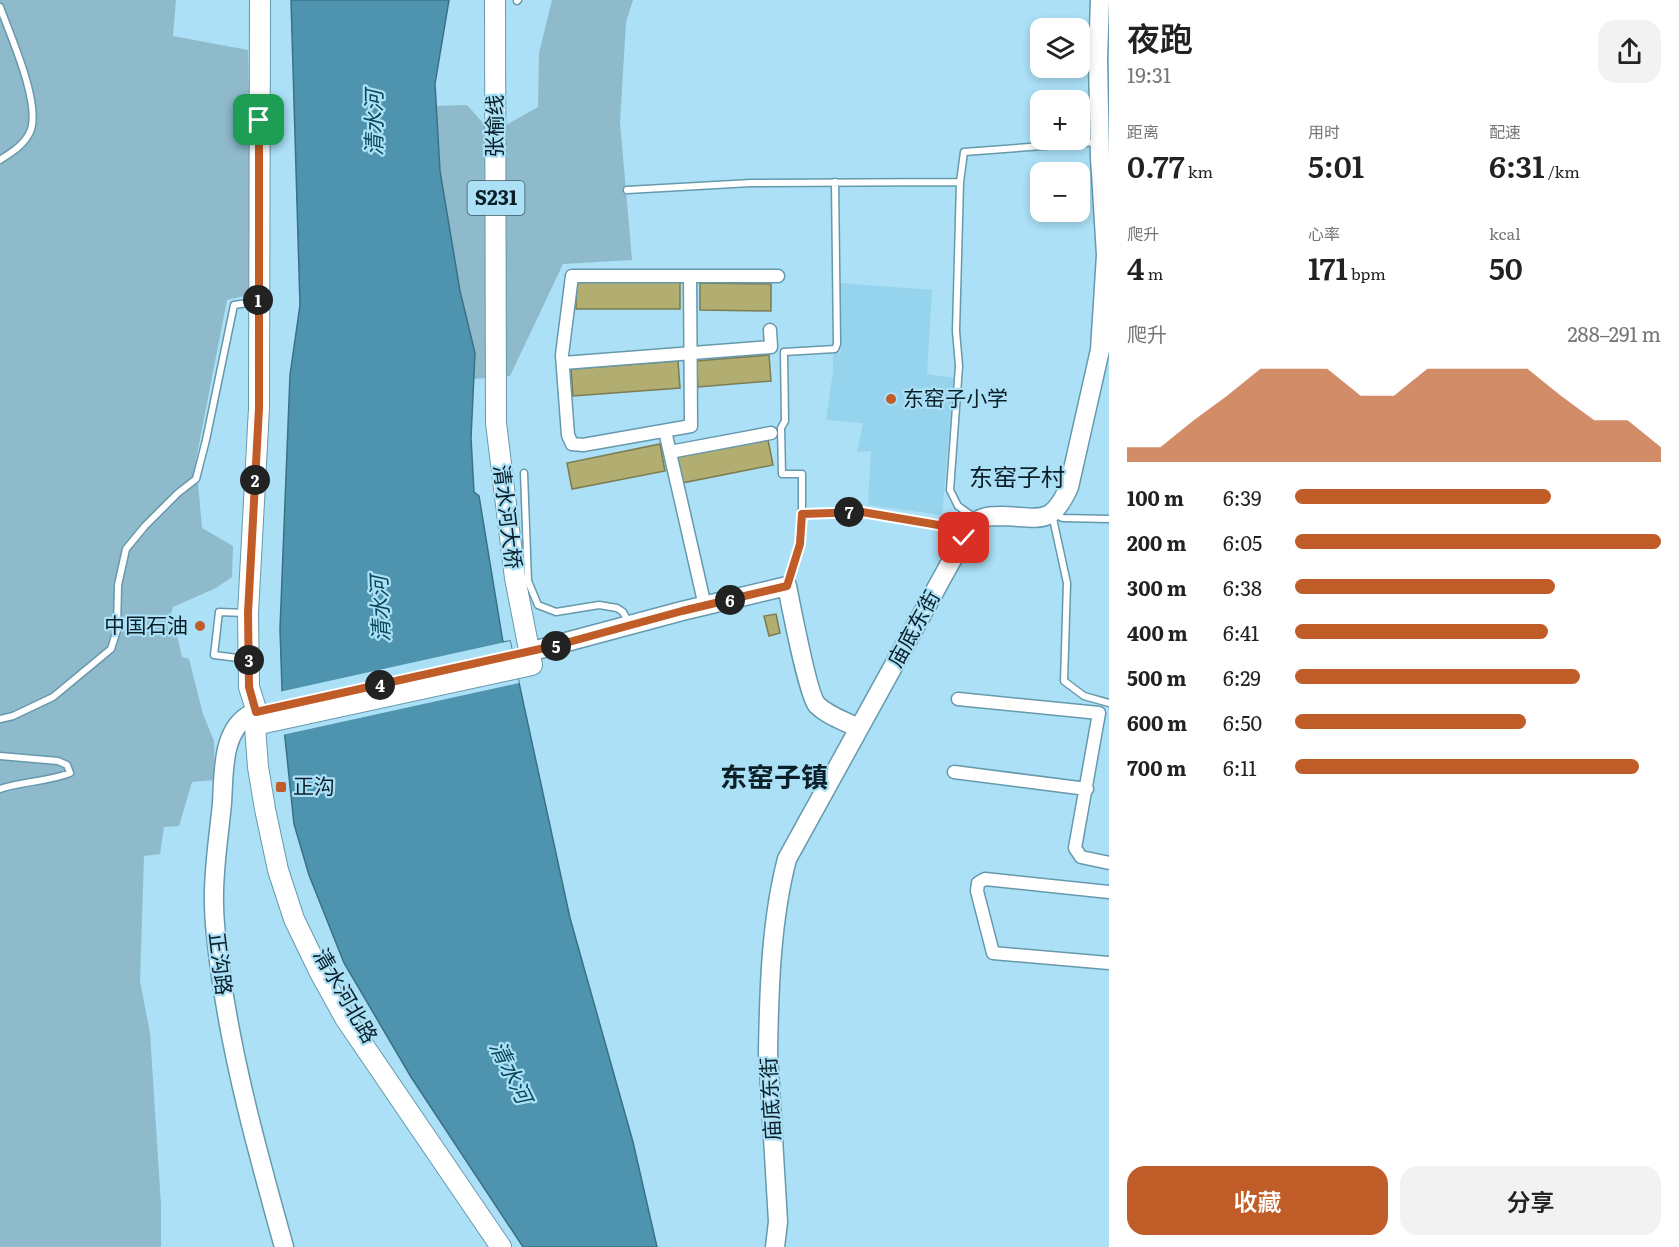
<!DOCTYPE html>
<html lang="zh">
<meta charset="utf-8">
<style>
:root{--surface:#fff;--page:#f2f2f2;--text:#222;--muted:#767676;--accent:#c05c28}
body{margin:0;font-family:Literata,"Noto Sans SC",serif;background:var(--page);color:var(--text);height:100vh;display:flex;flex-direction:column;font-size:22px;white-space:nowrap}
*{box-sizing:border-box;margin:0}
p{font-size:20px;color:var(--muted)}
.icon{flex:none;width:33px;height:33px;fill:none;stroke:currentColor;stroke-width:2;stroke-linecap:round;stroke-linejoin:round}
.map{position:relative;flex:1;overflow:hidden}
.drawer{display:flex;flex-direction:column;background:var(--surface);width:570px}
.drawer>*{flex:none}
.tools{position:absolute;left:1030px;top:18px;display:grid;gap:12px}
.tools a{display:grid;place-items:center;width:60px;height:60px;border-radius:12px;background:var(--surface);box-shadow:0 3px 9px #0003;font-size:30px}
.pin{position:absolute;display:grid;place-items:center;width:51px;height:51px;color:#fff;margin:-26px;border-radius:12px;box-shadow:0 3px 9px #0006}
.km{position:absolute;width:30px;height:30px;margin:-15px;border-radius:50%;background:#222;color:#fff;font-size:16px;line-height:30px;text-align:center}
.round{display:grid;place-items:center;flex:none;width:63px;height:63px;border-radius:18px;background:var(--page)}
.overview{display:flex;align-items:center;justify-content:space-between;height:102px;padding:0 18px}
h1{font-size:33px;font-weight:600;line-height:45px}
.metrics{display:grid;grid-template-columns:repeat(3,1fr);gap:9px;height:102px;padding:6px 18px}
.metrics div{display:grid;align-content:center}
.metrics b{font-size:30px;font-weight:600}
.metrics small{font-size:16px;font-weight:400}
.metrics p{font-size:16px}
.chart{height:168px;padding:12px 18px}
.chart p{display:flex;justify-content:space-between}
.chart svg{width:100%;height:108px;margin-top:6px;fill:var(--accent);opacity:.7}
.button{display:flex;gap:12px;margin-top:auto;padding:12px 18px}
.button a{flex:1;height:69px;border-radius:18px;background:var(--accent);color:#fff;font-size:24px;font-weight:600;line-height:69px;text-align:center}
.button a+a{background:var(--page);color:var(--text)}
ul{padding:0 18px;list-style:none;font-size:20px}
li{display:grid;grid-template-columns:96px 72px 1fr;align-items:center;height:45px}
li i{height:15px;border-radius:8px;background:var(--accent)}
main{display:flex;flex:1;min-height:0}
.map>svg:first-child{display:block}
.built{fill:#96d3ec}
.green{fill:#8ebacc}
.water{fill:#4e94af;stroke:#3a7186;stroke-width:1.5}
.pier{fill:#abe0f6}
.building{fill:#b2ae71;stroke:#7d7b4f;stroke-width:1.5}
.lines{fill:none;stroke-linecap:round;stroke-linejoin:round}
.lane-casing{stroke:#6699ad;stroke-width:9}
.street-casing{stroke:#6699ad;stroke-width:15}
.secondary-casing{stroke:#6699ad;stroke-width:21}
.primary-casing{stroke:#6699ad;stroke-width:22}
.lane{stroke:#fff;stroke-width:6}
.street{stroke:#fff;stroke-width:12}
.secondary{stroke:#fff;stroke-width:18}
.primary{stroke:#fff;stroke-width:20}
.route-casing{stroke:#fff;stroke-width:12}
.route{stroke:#c05c28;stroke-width:8}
.poi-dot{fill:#c05c28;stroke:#abe0f6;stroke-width:2}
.labels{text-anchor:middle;stroke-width:4.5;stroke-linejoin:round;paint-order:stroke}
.shield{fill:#abe0f6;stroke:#3a5965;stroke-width:1.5}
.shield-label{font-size:20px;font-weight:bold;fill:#0a1f27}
.street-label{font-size:21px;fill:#0a1f27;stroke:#abe0f6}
.poi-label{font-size:21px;fill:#0a1f27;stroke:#abe0f6;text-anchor:start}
.water-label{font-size:22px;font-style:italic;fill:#09485b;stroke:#abe0f6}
.quarter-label{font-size:24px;fill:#0a1f27;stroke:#abe0f6}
.district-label{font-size:27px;font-weight:bold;fill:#0a1f27;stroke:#abe0f6}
</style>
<main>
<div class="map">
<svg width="1109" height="1247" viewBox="0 0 1109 1247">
<rect width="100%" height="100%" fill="#abe0f6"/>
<path class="built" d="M840 283 932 290 927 374 954 378 942 515 868 505 871 451 857 452 863 423 826 420 833 371V353H841Z"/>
<path class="green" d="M0 0H176L173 36 248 50 253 294 227 300 196 460 202 528 233 546 232 577 216 588 173 607 167 628 177 635 182 657 189 659 203 714 214 741 215 780 192 782 179 826 164 827 160 854 144 856 140 981 150 1033 161 1205V1247H0Z
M552 0H633L626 22 620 122 632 260 563 264 510 376 474 379 475 353 460 291 440 171 436 106 467 105 492 133 538 107 539 53Z"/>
<path class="water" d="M291 0H449L435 84 440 171 460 291 475 353 471 438 474 492 479 496 503 642 510 641 570 918 633 1142 657 1247H523L411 1077 344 963 309 875 294 824 283 719 280 629 290 375 300 305Z"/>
<path class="pier" d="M510 641 519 683 282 735 279 692Z"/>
<path class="building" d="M576 281 680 282V309H576Z
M700 283 771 284V311L700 310Z
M769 355 771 381 698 387 696 361Z
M678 361 680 388 573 396 571 369Z
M768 440 773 465 682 483 677 457Z
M660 444 665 471 572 489 567 463Z
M776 614 780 633 769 636 764 616Z"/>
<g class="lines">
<defs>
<path id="lane" d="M517 1 518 0
M0 7C10 35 42 105 30 132 24 145 12 152 0 160
M960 182 956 331 959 366 950 490 958 506 978 520
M627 190 751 183 960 182 964 152 1097 142
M524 473 528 581 538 605 556 612 599 605 617 608 623 612 629 623
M802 514 862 512 962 529 968 532
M1052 514 1067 583 1064 681 1084 696 1109 703
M1053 514 1063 518 1109 519
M787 585 800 544 802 529V474H782L781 428 785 421 784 352 835 349 837 344 835 182
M245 613 219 612 214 655 246 659
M0 719 13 716 53 697 111 649 117 630 118 585 126 549 145 526 178 493 196 479 206 440 234 305 255 302
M0 756 58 761 67 765 70 773C47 782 23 781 0 789"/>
<path id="street" d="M690 276 691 426 583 445 572 444 568 435 562 355 572 276H778
M563 363 771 347 770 330
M665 431 705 606
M670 452 771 433
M958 699 1099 713 1075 848 1081 857 1109 863
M954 772 1087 789
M1109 892 985 879 978 883 977 891 993 953 1109 963"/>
<path id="secondary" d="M529 652 682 611 787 586C791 606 808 695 817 705 828 716 845 721 858 728
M253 713C221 728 224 773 222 803 219 836 213 870 214 903 214 927 218 952 221 976 234 1068 259 1157 284 1247
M775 1247 778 1222 768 1053C769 989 771 920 787 859L964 538C969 533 973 525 979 520 985 516 994 516 1001 516 1040 517 1051 527 1069 487L1100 350 1106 255 1100 158 1098 60 1100 0"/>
<path id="primary" d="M257 712 249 687 248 613 259 408 260 0
M254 713 258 767 265 809 278 870 294 919 320 973 345 1018 501 1247
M255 725 532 665 515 578 496 423 495 0"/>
</defs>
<use href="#lane" class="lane-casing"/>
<use href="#street" class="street-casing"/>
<use href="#secondary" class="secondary-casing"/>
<use href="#primary" class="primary-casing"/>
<use href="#lane" class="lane"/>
<use href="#street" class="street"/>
<use href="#secondary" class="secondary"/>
<use href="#primary" class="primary"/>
</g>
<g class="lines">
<defs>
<path id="route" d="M259 120V408L248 613 249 687 256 712 558 645 682 611 787 586 800 544 802 514 862 512 962 529 969 532 964 538"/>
</defs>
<use href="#route" class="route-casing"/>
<use href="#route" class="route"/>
</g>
<g class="poi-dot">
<circle cx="891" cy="399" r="6"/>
<circle cx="200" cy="626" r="6"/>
<rect x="275" y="781" width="12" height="12" rx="3"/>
</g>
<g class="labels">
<rect class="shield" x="467.5" y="181" width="57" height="34" rx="4.5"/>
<g class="shield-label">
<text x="496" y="205">S231</text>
</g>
<g class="street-label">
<text transform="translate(495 126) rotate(-90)" y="7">张榆线</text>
<text transform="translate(507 517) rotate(83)" y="7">清水河大桥</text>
<text transform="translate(914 629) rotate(-61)" y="7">庙底东街</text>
<text transform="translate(220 964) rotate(83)" y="7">正沟路</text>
<text transform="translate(345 996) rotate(60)" y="7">清水河北路</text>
<text transform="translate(771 1099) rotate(-93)" y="7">庙底东街</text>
</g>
<g class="poi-label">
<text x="903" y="406">东窑子小学</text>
<text x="188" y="633" text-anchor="end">中国石油</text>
<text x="293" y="794">正沟</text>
</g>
<g class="water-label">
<text transform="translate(374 123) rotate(-90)" y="8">清水河</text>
<text transform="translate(380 609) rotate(-92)" y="8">清水河</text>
<text transform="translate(511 1072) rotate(64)" y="8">清水河</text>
</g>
<g class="quarter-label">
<text x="1017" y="486">东窑子村</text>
</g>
<g class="district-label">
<text x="774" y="787">东窑子镇</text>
</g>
</g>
</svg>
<div class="tools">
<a><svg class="icon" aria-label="layers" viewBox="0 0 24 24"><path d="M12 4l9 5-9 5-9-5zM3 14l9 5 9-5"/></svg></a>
<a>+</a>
<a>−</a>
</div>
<div class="pin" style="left:259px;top:120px;background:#1e9e55"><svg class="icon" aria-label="arrive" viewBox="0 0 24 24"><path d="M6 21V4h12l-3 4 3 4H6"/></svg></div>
<div class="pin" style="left:964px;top:538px;background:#d93025"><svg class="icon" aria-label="check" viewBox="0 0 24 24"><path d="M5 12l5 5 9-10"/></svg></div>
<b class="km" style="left:258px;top:300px">1</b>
<b class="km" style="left:255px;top:480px">2</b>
<b class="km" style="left:249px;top:660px">3</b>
<b class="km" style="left:380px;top:685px">4</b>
<b class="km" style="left:556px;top:646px">5</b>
<b class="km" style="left:730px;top:600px">6</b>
<b class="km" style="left:849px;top:512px">7</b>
</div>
<section class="drawer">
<div class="overview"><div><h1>夜跑</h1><p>19:31</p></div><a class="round"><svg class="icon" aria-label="share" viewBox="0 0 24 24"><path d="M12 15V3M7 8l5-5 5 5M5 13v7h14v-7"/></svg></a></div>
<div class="metrics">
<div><p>距离</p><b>0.77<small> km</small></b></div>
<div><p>用时</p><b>5:01</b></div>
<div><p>配速</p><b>6:31<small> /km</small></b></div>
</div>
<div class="metrics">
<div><p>爬升</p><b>4<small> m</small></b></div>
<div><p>心率</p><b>171<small> bpm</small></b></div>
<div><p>kcal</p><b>50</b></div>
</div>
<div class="chart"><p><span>爬升</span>288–291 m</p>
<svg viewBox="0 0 160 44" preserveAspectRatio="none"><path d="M0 44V38L10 38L20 27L30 17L40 6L50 6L60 6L70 17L80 17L90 6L100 6L110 6L120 6L130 17L140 27L150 27L160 38V44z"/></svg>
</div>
<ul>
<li><b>100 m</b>6:39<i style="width:70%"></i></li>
<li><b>200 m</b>6:05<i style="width:100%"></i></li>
<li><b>300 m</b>6:38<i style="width:71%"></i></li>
<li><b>400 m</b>6:41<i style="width:69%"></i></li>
<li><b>500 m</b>6:29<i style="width:78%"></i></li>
<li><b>600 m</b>6:50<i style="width:63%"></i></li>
<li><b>700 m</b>6:11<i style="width:94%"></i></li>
</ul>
<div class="button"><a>收藏</a><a>分享</a></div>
</section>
</main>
